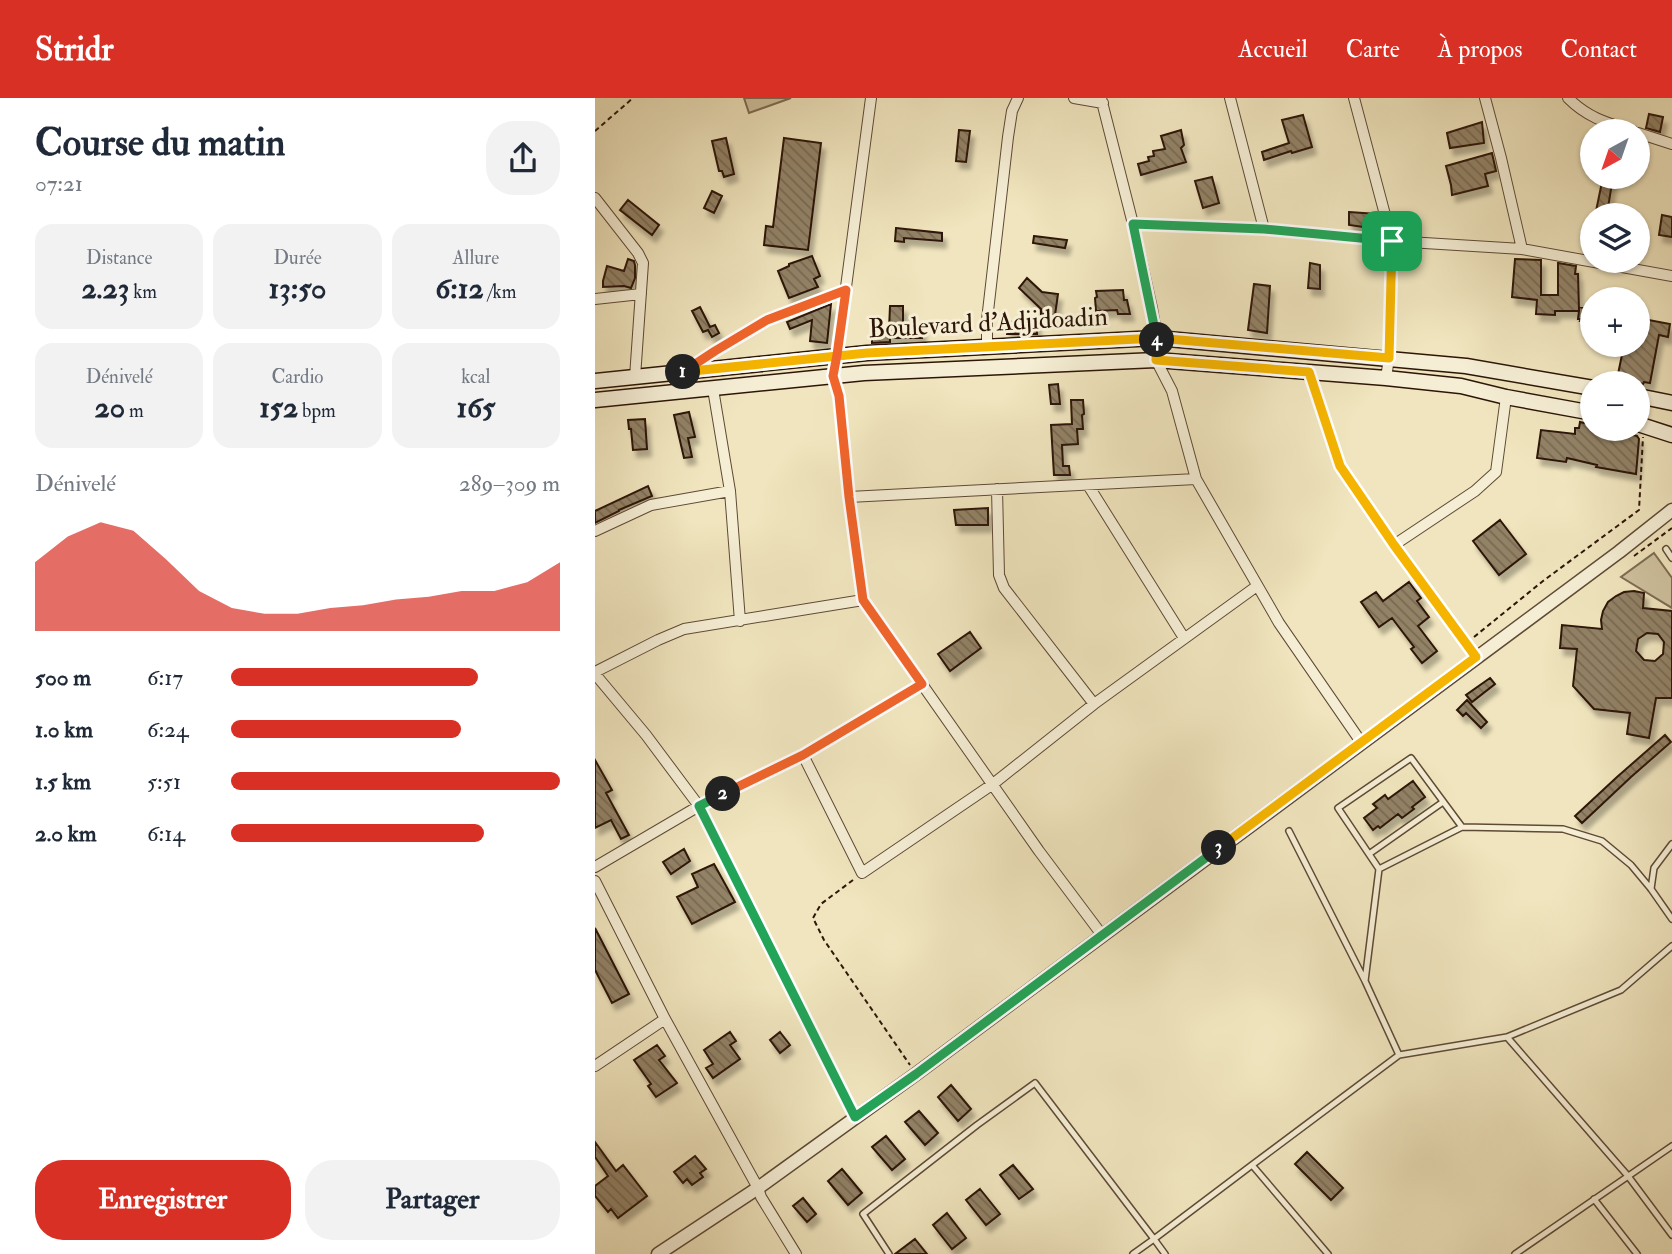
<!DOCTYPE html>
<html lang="fr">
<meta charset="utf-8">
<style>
:root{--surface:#fff;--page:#f2f2f3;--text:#1f2937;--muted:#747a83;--accent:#d93025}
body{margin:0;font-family:"IM FELL Double Pica",serif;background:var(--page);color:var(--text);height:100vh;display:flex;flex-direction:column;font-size:26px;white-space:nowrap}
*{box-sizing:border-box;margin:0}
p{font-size:23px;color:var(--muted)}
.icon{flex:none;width:38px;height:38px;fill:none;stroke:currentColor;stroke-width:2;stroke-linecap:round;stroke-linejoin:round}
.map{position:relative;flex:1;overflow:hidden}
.details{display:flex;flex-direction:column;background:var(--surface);width:595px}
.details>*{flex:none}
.needle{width:46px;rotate:220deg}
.controls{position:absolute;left:985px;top:21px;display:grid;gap:14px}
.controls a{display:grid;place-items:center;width:70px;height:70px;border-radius:50%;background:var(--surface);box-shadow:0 2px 5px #0004;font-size:35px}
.pin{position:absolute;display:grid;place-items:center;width:60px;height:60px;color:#fff;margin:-30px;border-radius:14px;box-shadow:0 4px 10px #0006}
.km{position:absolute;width:35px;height:35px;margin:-18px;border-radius:50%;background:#222;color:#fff;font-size:19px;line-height:35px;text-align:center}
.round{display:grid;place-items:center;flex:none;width:74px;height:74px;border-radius:28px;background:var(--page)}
.headline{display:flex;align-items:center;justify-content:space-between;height:119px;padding:0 35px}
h1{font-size:38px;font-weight:800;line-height:52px}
.metrics{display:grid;grid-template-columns:repeat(3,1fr);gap:10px;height:119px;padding:7px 35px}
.metrics div{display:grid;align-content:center;border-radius:18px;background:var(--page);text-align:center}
.metrics b{font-size:30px;font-weight:800}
.metrics small{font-size:19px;font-weight:400}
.metrics p{font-size:19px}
.chart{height:196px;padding:14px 35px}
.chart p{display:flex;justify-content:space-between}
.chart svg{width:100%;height:126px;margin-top:7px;fill:var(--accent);opacity:.7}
.action{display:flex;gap:14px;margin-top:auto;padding:14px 35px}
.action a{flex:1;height:80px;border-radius:28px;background:var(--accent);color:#fff;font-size:28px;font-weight:800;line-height:80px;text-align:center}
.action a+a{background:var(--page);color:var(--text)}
ul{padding:0 35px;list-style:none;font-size:23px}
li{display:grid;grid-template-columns:112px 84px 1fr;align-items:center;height:52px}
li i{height:18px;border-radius:9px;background:var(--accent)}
header{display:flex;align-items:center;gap:42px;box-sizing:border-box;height:98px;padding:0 35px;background:var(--accent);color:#fff}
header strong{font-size:33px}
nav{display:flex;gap:38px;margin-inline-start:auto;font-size:24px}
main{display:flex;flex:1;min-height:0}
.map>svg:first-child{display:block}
.grass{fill:#cfc29f;stroke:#7e6c53;stroke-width:2}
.building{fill:url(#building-back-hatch);stroke:#2d1607;stroke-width:2;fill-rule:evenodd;filter:url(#shadow)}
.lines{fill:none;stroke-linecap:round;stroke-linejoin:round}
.service-casing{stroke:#5e4a35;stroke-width:8}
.minor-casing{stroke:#5e4a35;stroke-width:12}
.tertiary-casing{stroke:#5e4a35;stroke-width:15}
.secondary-casing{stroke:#2d1607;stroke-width:17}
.path{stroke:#2d1607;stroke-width:2;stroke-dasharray:5 3.5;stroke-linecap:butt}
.service{stroke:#f5eed5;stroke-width:5}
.minor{stroke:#f5eed5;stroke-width:10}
.tertiary{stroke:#f5eed5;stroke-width:12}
.secondary{stroke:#f5eed5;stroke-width:14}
.split-1-casing{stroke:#fff;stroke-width:14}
.split-2-casing{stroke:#fff;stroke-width:14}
.split-3-casing{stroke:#fff;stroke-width:14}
.split-4-casing{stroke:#fff;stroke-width:14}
.split-5-casing{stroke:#fff;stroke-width:14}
.split-1{stroke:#f5b400;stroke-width:9}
.split-2{stroke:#f0652b;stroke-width:9}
.split-3{stroke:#22a559;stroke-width:9}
.split-4{stroke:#f5b400;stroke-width:9}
.split-5{stroke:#22a559;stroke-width:9}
.labels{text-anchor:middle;stroke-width:6;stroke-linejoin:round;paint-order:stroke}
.street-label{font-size:26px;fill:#2d1607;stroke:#f5eed5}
</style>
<header>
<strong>Stridr</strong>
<nav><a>Accueil</a><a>Carte</a><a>À propos</a><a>Contact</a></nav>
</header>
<main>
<section class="details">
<div class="headline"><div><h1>Course du matin</h1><p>07:21</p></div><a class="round"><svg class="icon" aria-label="share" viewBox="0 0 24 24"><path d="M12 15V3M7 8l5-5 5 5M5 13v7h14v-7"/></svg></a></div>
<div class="metrics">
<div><p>Distance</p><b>2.23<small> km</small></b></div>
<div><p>Durée</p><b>13:50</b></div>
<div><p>Allure</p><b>6:12<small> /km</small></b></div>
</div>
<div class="metrics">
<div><p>Dénivelé</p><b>20<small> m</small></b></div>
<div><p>Cardio</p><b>152<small> bpm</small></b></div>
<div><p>kcal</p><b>165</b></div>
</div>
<div class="chart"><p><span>Dénivelé</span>289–309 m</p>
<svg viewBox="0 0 160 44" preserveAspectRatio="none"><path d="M0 44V20L10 11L20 6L30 9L40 19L50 30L60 36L70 38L80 38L90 36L100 35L110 33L120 32L130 30L140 30L150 27L160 20V44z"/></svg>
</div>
<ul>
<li><b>500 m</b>6:17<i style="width:75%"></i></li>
<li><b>1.0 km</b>6:24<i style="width:70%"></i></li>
<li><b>1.5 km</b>5:51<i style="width:100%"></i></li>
<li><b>2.0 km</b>6:14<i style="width:77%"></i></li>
</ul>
<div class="action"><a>Enregistrer</a><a>Partager</a></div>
</section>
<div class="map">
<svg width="1077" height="1156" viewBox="0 0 1077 1156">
<defs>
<pattern id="building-back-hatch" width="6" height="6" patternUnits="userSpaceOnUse" patternTransform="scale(1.75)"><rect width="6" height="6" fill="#928266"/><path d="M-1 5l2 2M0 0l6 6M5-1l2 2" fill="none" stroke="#786952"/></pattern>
<filter id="shadow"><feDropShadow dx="4" dy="7" stdDeviation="2" flood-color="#0004"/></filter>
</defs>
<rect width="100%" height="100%" fill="#f0e5be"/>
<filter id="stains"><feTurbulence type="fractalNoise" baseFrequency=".00286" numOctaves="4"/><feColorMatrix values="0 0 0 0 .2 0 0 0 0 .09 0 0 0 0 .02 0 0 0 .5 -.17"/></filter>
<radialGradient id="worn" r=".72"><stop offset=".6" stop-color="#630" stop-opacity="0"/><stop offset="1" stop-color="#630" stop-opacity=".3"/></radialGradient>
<path class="grass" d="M149 0H196L154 15Z
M1059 455 1077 480V510L1026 479Z"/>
<path class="building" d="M1054 16 1068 19 1065 34 1051 30Z
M708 17 717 49 697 55 696 53 669 62 667 54 694 45 687 22Z
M887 24 889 45 855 50 852 35Z
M364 32 375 33 371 64 361 63Z
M586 32 589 47 586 50 591 64 546 77 543 66 554 63 553 59 559 58 558 53 570 51 566 38Z
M131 40 139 76 129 79 127 73H124L117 43Z
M189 40 226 45 213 152 169 147 171 128 178 129Z
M897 55 901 73 890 76 893 88 857 97 856 87 851 68Z
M617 79 624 105 608 110 600 83Z
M1008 79H1018L1012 116 1001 113Z
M117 93 127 98 119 115 109 110Z
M33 102 64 127 57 137 25 112Z
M754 114 782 116 784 123 783 131 754 127Z
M1067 117 1077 119V139L1064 137Z
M301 130 347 135V143L309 140V144L300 143Z
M439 138 472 142 470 150 438 145Z
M217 158 225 178 219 181 223 189 194 200 183 173 194 168V166Z
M33 161 39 163 40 167V180L36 190 29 188 8 189V183L12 168 29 173Z
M920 161 946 162V197H963V165L981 168 980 176H983L984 212V209L994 211 993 215H998V225L985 223 986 221H983L984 213H960V217L941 216 942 202 917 199Z
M715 165 725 167V191L713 190Z
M432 180 447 194 463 196 460 217 446 216V211L424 190Z
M659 186 675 188 672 235 653 232Z
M528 192 529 202H532L535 216H523L522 212 501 213 500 200 502 199 501 193Z
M236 206 232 245 215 243 217 222 195 231 192 224Z
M295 208H308V230H327V240H295V244L277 245V232H294Z
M105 209 115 229 120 227 124 235 117 239 113 232 108 234 97 213Z
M1043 220 1075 226 1073 239 1064 237 1055 285 1049 284 1048 286 1022 281 1029 247H1043Z
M441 223 442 236H412V224Z
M463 286 465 306H456L454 287Z
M476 302H488L489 316 487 317 488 331H482L483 346 467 347 468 368H474L475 377H459L456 327 477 326Z
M94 314 100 339 93 340 97 359 89 360 79 317Z
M50 321 52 351 38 352 36 331H34L33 322Z
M985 324 998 327V331H1013L1042 338 1044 341 1041 376 1001 369 1002 367 972 360 971 364 942 360 946 332 980 336V330H984Z
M53 388 57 398 24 412V413L0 425V413Z
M393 410V427H361L359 412Z
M905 422 931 456 904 477 878 443Z
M814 484 826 500 822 503 834 519 823 528 842 553 827 565 816 551 819 549 797 520 784 529 766 504 781 494 788 503Z
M1039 493 1049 495 1048 510 1077 513V600H1061L1054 640 1032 636 1035 615 999 611 978 588 982 551 965 550 967 527 1007 531 1006 522 1008 513 1013 504 1021 498 1029 494ZM1052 535 1063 536 1069 544 1068 556 1060 563 1049 562 1041 553 1043 541Z
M375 534 386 550 355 573 343 556Z
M895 580 900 586 877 604 871 597Z
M872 602 892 624 886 630 871 615 868 618 862 612Z
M1070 637 1076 644 1036 679 987 725 980 718 1022 679Z
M0 662 17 692 11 695 34 737 26 741 16 722 0 730Z
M818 683 830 699 817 709 819 711 807 720 803 716 785 730 783 728 778 732 769 720 782 710 778 706 790 697 793 701Z
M89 751 95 763 76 776 68 764Z
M119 766 140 804 97 826 82 799 103 789 97 776Z
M0 830 34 896 17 905 0 872Z
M135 934 141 943 135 947 145 961 118 980 111 970 118 966 109 952Z
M185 934 195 947 185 955 175 942Z
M62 947 70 958 64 962 82 985 61 999 53 988 56 986 39 962Z
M356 987 376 1011 363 1023 343 999Z
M324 1013 343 1035 330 1047 310 1024Z
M291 1038 310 1061 297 1072 277 1049Z
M0 1044 21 1073 28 1067 52 1098 23 1120 16 1111 13 1114 0 1098V1088L13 1078 0 1059Z
M712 1054 748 1090 736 1102 700 1066Z
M100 1058 111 1071 105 1075 108 1079 97 1087 92 1081 88 1085 79 1074Z
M418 1067 438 1091 424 1101 405 1077Z
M247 1071 267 1095 253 1107 233 1083Z
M385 1091 405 1116 391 1127 371 1102Z
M208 1100 221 1116 212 1124 198 1108Z
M352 1115 371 1140 357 1151 338 1127Z
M320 1141 332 1156H300Z"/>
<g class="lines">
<defs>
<path id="service" d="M1071 451 1077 460
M694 733 770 883
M774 756 848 704
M784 771 743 710 816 660 867 729
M1056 791 1059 770 1077 746
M912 939 1026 892 1077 848
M804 957 770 883 784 771 867 729 968 731 1007 743 1036 767 1056 791 1077 821
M657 1067 804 957 912 939 1033 1078 1077 1137
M999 1101 1042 1156
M294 1156 268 1116 382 1027 440 985 559 1141 538 1156
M570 1156 559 1141 657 1067 733 1156
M920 1156 1077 1048"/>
<path id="minor" d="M276 0 242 257 238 278 244 298 254 399 268 502 444 753 507 837
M479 0 508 5
M506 0 538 126 557 210 562 240 561 262 577 293 601 381 684 525 766 644
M635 0 669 131
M759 0 797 143 794 260 791 280
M890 0 906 60 927 151
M973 0C993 20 1012 25 1038 33
M1043 35 1077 46
M0 100 43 155 48 165 40 279
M538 126 669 131 797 143 927 151 1077 178
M0 201 46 196
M392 250V222L413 39 417 13 423 0
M89 273 120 253 172 222 251 192
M714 274 745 368 799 447 881 559
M118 291 135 393 145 523
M493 387 589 540
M402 391 404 477 409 490 499 606
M254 399 601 381
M0 433 56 407 135 393
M799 447 880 393 901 374 911 299
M0 574 63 542 89 531 268 502
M0 576 51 637 104 708 260 1019
M208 657 267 775 398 686 499 606 662 488
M0 769 104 708 208 657 327 586
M0 783 70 921 163 1090 166 1099 201 1156
M0 968 70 921"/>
<path id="tertiary" d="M63 1156 163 1090 321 976 1024 454 1077 412"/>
<path id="secondary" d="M0 283 272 255 562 240 871 268 998 290
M1043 298 1077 305
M0 302 269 275 561 262 791 280 866 288 911 299 998 315
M1043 326 1077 337"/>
</defs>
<use href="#service" class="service-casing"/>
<use href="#minor" class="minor-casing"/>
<use href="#tertiary" class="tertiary-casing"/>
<use href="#secondary" class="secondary-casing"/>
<path class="path" d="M0 33 38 0
M1039 458 1077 430
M879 539 948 483 1044 412 1048 339
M258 782 226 806 218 820 229 842 315 967"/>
<use href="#service" class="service"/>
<use href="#minor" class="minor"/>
<use href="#tertiary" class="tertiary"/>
<use href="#secondary" class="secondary"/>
</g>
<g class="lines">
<defs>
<path id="split-1" d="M88 274 272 255 562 240 794 260 797 143"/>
<path id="split-2" d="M88 274 120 253 172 222 251 192 242 257 238 278 244 298 254 399 268 502 327 586 208 657 128 696"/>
<path id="split-3" d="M128 696 104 708 260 1019 321 976 624 750"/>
<path id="split-4" d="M562 242 561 262 714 274 745 368 799 447 881 559 624 750"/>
<path id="split-5" d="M562 242 538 126 669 131 797 143"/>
</defs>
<use href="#split-1" class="split-1-casing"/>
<use href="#split-2" class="split-2-casing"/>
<use href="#split-3" class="split-3-casing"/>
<use href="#split-4" class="split-4-casing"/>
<use href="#split-5" class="split-5-casing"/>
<use href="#split-1" class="split-1"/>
<use href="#split-2" class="split-2"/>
<use href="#split-3" class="split-3"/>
<use href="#split-4" class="split-4"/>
<use href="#split-5" class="split-5"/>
</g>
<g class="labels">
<g class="street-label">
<text transform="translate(393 224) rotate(-3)" y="9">Boulevard d'Adjidoadin</text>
</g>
</g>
<rect width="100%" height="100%" filter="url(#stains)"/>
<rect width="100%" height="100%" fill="url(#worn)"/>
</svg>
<div class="controls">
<a><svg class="needle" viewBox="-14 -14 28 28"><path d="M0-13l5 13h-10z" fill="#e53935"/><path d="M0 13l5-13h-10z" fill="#747a83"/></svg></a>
<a><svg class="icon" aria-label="layers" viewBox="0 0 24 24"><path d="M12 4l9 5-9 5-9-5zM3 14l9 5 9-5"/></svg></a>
<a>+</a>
<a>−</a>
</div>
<div class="pin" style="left:797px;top:143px;background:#1e9e55"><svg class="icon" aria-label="arrive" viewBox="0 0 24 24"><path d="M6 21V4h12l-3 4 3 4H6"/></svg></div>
<b class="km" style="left:88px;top:274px">1</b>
<b class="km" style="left:128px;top:696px">2</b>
<b class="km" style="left:624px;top:750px">3</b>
<b class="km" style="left:562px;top:242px">4</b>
</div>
</main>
